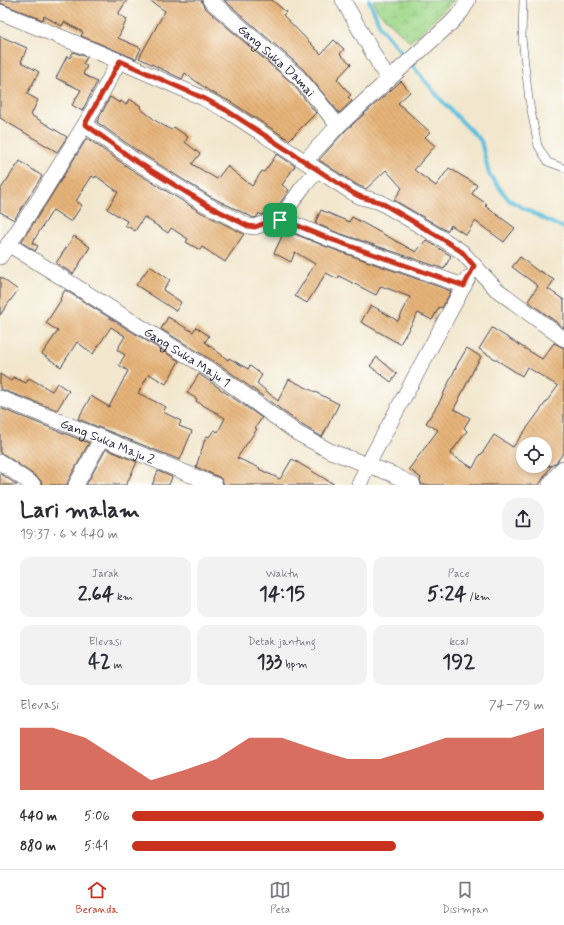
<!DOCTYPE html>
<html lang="id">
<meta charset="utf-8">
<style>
:root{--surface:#fff;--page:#f2f2f3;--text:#2b2b33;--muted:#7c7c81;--line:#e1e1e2;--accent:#c8321e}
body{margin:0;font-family:Mynerve,sans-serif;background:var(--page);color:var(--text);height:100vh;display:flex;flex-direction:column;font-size:15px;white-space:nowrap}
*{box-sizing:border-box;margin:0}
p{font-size:13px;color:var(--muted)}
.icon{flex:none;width:22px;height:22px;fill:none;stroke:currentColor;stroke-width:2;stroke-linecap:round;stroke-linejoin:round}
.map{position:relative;height:485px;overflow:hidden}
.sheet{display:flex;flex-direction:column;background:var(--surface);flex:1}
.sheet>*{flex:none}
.buttons{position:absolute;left:516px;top:437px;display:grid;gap:8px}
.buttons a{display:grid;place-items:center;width:36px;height:36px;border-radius:50%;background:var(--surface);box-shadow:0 2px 6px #0003;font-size:20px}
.pin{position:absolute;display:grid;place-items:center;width:34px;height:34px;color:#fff;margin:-17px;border-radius:8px;box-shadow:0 2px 6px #0006}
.round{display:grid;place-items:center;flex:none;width:42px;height:42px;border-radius:16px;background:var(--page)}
.headline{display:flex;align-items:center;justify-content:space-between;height:68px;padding:0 20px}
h1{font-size:22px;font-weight:700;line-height:30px}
.stats{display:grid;grid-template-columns:repeat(3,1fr);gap:6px;height:68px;padding:4px 20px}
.stats div{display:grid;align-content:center;border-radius:10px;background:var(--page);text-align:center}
.stats b{font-size:20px;font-weight:700}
.stats small{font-size:11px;font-weight:400}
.stats p{font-size:11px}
.chart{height:112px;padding:8px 20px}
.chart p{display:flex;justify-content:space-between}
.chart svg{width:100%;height:72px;margin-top:4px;fill:var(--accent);opacity:.7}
ul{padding:0 20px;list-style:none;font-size:13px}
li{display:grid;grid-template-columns:64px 48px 1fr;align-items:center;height:30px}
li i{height:10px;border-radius:5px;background:var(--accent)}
.dock{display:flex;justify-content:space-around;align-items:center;height:56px;border-top:1px solid var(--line);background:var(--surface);font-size:11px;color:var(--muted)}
.dock a{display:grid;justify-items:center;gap:2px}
.dock .active{color:var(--accent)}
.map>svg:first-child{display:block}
.wetland{fill:url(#wetland-marsh);stroke:#607d62}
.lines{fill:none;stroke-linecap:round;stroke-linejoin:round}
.stream{stroke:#5fbfdd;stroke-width:4}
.building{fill:url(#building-back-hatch);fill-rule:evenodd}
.service-casing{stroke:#414051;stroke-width:8}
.minor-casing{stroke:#414051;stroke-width:16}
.secondary-casing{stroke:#414051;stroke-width:22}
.service{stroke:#fff;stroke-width:7}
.minor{stroke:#fff;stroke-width:15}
.secondary{stroke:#fff;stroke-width:21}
.route-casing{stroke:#fff;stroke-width:8}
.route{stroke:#c8321e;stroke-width:5}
.labels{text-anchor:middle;stroke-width:3.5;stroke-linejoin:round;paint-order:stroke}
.street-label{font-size:13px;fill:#22223b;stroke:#fdfcf7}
</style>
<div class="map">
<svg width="564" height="485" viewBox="0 0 564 485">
<defs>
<pattern id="wetland-marsh" width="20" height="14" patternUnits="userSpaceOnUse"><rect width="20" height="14" fill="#9fd88a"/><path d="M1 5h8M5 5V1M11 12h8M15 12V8" fill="none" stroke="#89b978"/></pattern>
<pattern id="building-back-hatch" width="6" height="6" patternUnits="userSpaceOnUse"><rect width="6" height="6" fill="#e6b479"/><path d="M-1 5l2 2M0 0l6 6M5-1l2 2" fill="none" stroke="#c59a6a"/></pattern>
</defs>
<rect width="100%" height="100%" fill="#fdfcf7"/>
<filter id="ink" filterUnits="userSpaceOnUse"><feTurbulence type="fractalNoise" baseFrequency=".025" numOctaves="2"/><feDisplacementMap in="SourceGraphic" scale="8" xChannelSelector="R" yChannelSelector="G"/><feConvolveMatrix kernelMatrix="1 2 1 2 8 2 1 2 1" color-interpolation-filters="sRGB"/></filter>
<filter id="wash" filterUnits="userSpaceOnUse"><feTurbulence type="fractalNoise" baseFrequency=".012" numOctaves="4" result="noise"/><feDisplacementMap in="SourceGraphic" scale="16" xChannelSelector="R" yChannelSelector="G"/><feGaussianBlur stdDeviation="0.9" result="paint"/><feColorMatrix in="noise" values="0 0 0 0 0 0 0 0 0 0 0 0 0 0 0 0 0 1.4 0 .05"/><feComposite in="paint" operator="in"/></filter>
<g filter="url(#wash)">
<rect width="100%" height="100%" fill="#f2e7ce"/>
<path class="wetland" d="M373 0H454L410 42 377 10Z"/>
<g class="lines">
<path class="stream" d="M369 0 381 28 441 100 481 141 489 174 509 200 542 218 564 228"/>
</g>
<g id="blocks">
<path class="building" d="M0 0H127L118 14 127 19 118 38 141 48 136 59 81 36 83 32 64 22 62 26 44 16 43 20 0 3Z
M149 0H201L204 7 292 83 316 113 289 140 231 102 209 91 185 73 182 79 139 58 165 11Z
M224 0H272L286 12 283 15 321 54 334 40 344 49 340 54 351 64 337 79 351 95 348 97 352 101 339 113 304 70Z
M0 36 27 48 21 62 39 72 27 94 38 100 31 115 67 137 57 152 0 118Z
M73 52 87 57 83 64 87 66 83 74 97 82 82 111 72 105 81 90 56 78 67 56 70 58Z
M401 81 410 92 398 103 430 132 425 137 435 146 414 170 436 186 449 168 477 185 472 194 487 204 485 206 515 228 504 242 475 221 466 235 451 225 447 231 394 200 402 188 386 170 366 189 357 185 319 160 344 132Z
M110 97 120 103 121 101 126 105 129 99 141 106 140 108 156 121 171 130 174 127 188 137 185 142 200 154 192 164 217 179 227 166 252 186 262 171 264 172 277 154 295 166 282 185 289 190 276 209 274 208 272 211 261 215 259 213 257 217 254 218 211 197 139 152 97 122Z
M87 138 129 168 202 213 244 234 225 262 202 247 200 250 186 242 188 239 171 228 168 233 144 217 135 231 125 225 127 221 107 209 118 192 96 176 95 178 92 176 76 201 82 205 71 222 53 210 32 243 38 246 35 251 21 242 46 204Z
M20 161 42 176 14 220 0 212V190Z
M321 210 349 222 352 217 416 252 426 240 451 256 444 269 333 231 315 223Z
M285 230 327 247 451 291 442 308 439 307 432 320 418 313 400 344 361 322 371 305 398 321 410 297 381 286 376 295 339 276 338 279 326 273 307 303 295 296 315 264 295 252 291 262 274 253Z
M74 236 90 247 73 274 56 263Z
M520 257 539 272 540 271 554 280 548 289 564 300V328L528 301 538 286 512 267Z
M150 266 170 280 163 290 181 302 176 311 136 285Z
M0 277 18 290 0 315Z
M65 290 179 361 166 384 149 374 138 393 166 407 163 412 181 421 179 426 192 431 180 460 78 419 91 396 109 407 128 371 119 365 125 355 117 350 125 336 111 327 93 354 77 342 61 367 42 354 58 331 46 323 61 300 60 299Z
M168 317 193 332 196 327 209 336 205 342 228 360 229 358 248 369 250 366 262 375 257 383 278 401 289 379 339 404 322 437 302 425 223 367 161 329Z
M492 328 542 359 554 343 564 348V452L556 463 551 466 539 485H422L420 480 421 478 409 469 438 430 426 423 440 401 458 363 467 348 481 357 475 367 454 409 470 418 464 428 467 431 450 454 473 468 480 454 481 455 494 435 513 447 558 386 527 367 522 376 479 349ZM523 444H545V462L551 466H523Z
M377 357 397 374 391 382 370 366Z
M0 374 11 381 13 377 26 383 29 378 52 391 57 383 69 391 57 410 0 389Z
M199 374 262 418 255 428 257 429 237 458 260 468 259 469 280 479 292 459 335 485H224L222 480 219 477 196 467 206 436 209 437 214 430 218 432 225 418 196 401 197 399 187 393Z
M0 408 89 443 68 481 67 485H42L41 481 38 478 5 455 0 453Z
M106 449 137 462 126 485H86Z
M158 471 172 477 169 485H152Z
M0 473 17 485H0Z"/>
</g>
</g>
<g filter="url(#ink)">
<use href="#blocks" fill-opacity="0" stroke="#414051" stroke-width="1"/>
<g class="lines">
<defs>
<path id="service" d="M523 0 522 38 529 100 538 146 548 162 564 168"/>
<g id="minor">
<path id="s1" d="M210 0 298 77 317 99 338 126"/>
<path d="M343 0 388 80"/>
<path d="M0 12 119 61 203 98 226 110 353 193 361 197 380 202 441 238 462 252 496 289 564 339"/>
<path d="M85 125 134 160 207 205 248 226 255 227 273 220H284L330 239 464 286"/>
<path d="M305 161 338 126 388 80 451 23 462 11 468 0"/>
<path d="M280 219 302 188 318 170"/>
<path id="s2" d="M8 244 218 375 297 433 330 451 392 474 413 485"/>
<path d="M0 257 39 199 87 121 119 61"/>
<path id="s3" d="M0 398 102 438 215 485"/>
<path d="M0 462 33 485"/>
<path d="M76 485 102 438"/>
<path d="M359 485 368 464 468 278"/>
</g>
<path id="secondary" d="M553 485 564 471"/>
</defs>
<use href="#service" class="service-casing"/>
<use href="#minor" class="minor-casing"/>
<use href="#secondary" class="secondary-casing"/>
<use href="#service" class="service"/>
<use href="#minor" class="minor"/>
<use href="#secondary" class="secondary"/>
</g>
</g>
<g class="lines" filter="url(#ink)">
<defs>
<path id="route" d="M120 61 203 98 226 110 353 193 361 197 380 202 441 238 462 252 474 266 464 286 330 239 284 220H273L255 227 248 226 207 205 134 160 85 124Z"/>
</defs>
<use href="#route" class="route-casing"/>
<use href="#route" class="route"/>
</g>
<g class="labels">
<g class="street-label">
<text dy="5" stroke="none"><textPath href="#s1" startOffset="90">Gang Suka Damai</textPath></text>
<text dy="5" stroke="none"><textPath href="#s2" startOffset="212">Gang Suka Maju 1</textPath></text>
<text dy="5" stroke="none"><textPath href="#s3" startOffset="116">Gang Suka Maju 2</textPath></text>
</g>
</g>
</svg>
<div class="buttons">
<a><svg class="icon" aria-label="locate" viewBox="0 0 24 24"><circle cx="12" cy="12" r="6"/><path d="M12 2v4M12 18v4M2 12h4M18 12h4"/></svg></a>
</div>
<div class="pin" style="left:280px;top:220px;background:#1e9e55"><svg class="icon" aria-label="arrive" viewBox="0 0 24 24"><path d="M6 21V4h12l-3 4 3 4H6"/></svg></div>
</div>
<section class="sheet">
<div class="headline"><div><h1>Lari malam</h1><p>19:37 · 6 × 440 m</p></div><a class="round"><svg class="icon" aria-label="share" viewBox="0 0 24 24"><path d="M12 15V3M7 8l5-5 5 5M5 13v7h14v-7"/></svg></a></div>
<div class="stats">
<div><p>Jarak</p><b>2.64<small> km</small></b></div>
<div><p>Waktu</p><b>14:15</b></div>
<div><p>Pace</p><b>5:24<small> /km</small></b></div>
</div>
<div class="stats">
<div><p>Elevasi</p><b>42<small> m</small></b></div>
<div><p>Detak jantung</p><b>133<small> bpm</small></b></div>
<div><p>kcal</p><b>192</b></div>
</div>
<div class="chart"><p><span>Elevasi</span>74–79 m</p>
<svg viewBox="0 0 160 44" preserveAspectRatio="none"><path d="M0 44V6L10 6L20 12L30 25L40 38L50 32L60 25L70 12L80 12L90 19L100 25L110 25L120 19L130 12L140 12L150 12L160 6V44z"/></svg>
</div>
<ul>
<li><b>440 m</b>5:06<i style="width:100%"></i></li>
<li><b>880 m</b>5:41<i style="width:64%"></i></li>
</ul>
</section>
<nav class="dock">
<a class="active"><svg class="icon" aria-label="home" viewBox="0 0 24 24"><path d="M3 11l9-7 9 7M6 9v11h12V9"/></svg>Beranda</a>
<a><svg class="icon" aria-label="map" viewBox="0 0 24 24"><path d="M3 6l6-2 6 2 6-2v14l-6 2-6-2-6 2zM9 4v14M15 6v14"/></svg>Peta</a>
<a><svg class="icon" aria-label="saved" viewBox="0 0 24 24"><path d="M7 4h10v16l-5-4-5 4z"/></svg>Disimpan</a>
</nav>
